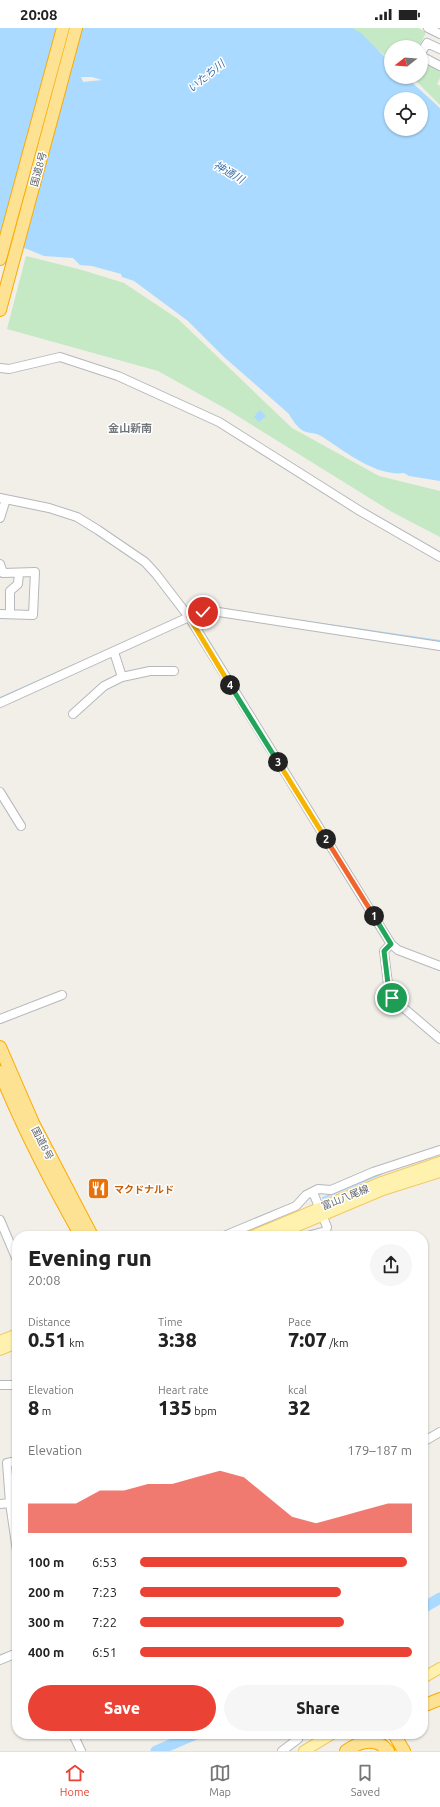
<!DOCTYPE html>
<meta charset="utf-8">
<style>
:root{--surface:#fff;--page:#f6f6f6;--text:#222;--muted:#767676;--line:#e0e0e0;--accent:#ea4335}
body{margin:0;font-family:Ubuntu,"Noto Sans JP",sans-serif;background:var(--page);color:var(--text);height:100vh;display:flex;flex-direction:column;font-size:15px;white-space:nowrap}
*{box-sizing:border-box;margin:0}
p{font-size:13px;color:var(--muted)}
.icon{flex:none;width:22px;height:22px;fill:none;stroke:currentColor;stroke-width:2;stroke-linecap:round;stroke-linejoin:round}
.map{position:relative;flex:1;overflow:hidden}
.sheet{position:absolute;left:12px;top:1203px;width:416px;height:508px;display:flex;flex-direction:column;background:var(--surface);border-radius:16px;box-shadow:0 1px 3px #0004}
.sheet>*{flex:none}
.needle{width:26px;rotate:253deg}
.controls{position:absolute;left:384px;top:12px;display:grid;gap:8px}
.controls a{display:grid;place-items:center;width:44px;height:44px;border-radius:50%;background:var(--surface);box-shadow:0 1px 3px #0004;font-size:20px}
.pin{position:absolute;display:grid;place-items:center;width:34px;height:34px;color:#fff;margin:-17px;border:2px solid #fff;border-radius:50%;box-shadow:0 1px 4px #0007}
.km{position:absolute;width:20px;height:20px;margin:-10px;border-radius:50%;background:#222;color:#fff;font-size:11px;line-height:20px;text-align:center}
.round{display:grid;place-items:center;flex:none;width:42px;height:42px;border-radius:21px;background:var(--page)}
.overview{display:flex;align-items:center;justify-content:space-between;height:68px;padding:0 16px}
h1{font-size:22px;font-weight:800;line-height:30px}
.figures{display:grid;grid-template-columns:repeat(3,1fr);gap:6px;height:68px;padding:4px 16px}
.figures div{display:grid;align-content:center}
.figures b{font-size:20px;font-weight:800}
.figures small{font-size:11px;font-weight:400}
.figures p{font-size:11px}
.chart{height:112px;padding:8px 16px}
.chart p{display:flex;justify-content:space-between}
.chart svg{width:100%;height:72px;margin-top:4px;fill:var(--accent);opacity:.7}
.cta{display:flex;gap:8px;margin-top:auto;padding:8px 16px}
.cta a{flex:1;height:46px;border-radius:24px;background:var(--accent);color:#fff;font-size:16px;font-weight:800;line-height:46px;text-align:center}
.cta a+a{background:var(--page);color:var(--text)}
ul{padding:0 16px;list-style:none;font-size:13px}
li{display:grid;grid-template-columns:64px 48px 1fr;align-items:center;height:30px}
li i{height:10px;border-radius:5px;background:var(--accent)}
.status{display:flex;justify-content:space-between;align-items:center;height:28px;padding:0 20px;background:var(--surface);direction:ltr}
.status svg{height:11px;fill:currentColor}
.menu{display:flex;justify-content:space-around;align-items:center;height:56px;border-top:1px solid var(--line);background:var(--surface);font-size:11px;color:var(--muted)}
.menu a{display:grid;justify-items:center;gap:2px}
.menu .on{color:var(--accent)}
.map>svg:first-child{display:block}
.green{fill:#c5e8c5}
.water{fill:#aadaff;fill-rule:evenodd}
.lines{fill:none;stroke-linecap:round;stroke-linejoin:round}
.stream{stroke:#aadaff;stroke-width:2}
.river{stroke:#aadaff;stroke-width:11}
.minor-casing{stroke:#b5b8bc;stroke-width:10}
.major-casing{stroke:#f2c960;stroke-width:12}
.highway-casing{stroke:#f9ab00;stroke-width:14}
.minor{stroke:#fff;stroke-width:8}
.major{stroke:#fff2af;stroke-width:10}
.highway{stroke:#fde293;stroke-width:12}
.split-1-casing{stroke:#fff;stroke-width:8}
.split-2-casing{stroke:#fff;stroke-width:8}
.split-3-casing{stroke:#fff;stroke-width:8}
.split-4-casing{stroke:#fff;stroke-width:8}
.split-5-casing{stroke:#fff;stroke-width:8}
.split-1{stroke:#22a559;stroke-width:5}
.split-2{stroke:#f0652b;stroke-width:5}
.split-3{stroke:#f5b400;stroke-width:5}
.split-4{stroke:#22a559;stroke-width:5}
.split-5{stroke:#f5b400;stroke-width:5}
.labels{text-anchor:middle;stroke-width:3;stroke-linejoin:round;paint-order:stroke}
.street-label{font-size:10px;fill:#5f6368;stroke:#fff}
.food-label{font-size:10px;font-weight:bold;fill:#c56008;stroke:#fff;text-anchor:start}
.water-label{font-size:11px;font-style:italic;fill:#4174aa;stroke:#fff}
.neighbourhood-label{font-size:11px;font-weight:bold;fill:#70757a;stroke:#fff}
</style>
<div class="status"><b>20:08</b><svg viewBox="0 0 49 12"><path d="M0 12V9h3v3zM5 12V6h3v6zM10 12V3h3v9zM15 12V0h3v12zM26 1h20v11H26zM47 4h2v5h-2z"/></svg></div>
<div class="map">
<svg width="440" height="1723" viewBox="0 0 440 1723">
<rect width="100%" height="100%" fill="#f1efe8"/>
<path class="green" d="M350 0H418L426 4 419 19H391V32Z
M421 36 440 40V50L437 56 440 58V77L412 49H421Z
M26 228 82 242 124 255 178 291 292 400 379 448 440 463V509L392 484 228 382 158 343 7 301Z"/>
<path class="water" d="M0 0H352L361 5 391 35V49H406L440 80V453L409 448 404 445C376 449 343 422 321 408 316 405 311 405 306 404 298 401 293 393 289 386L224 329 188 293 134 253 122 249 121 246 92 238 80 237 73 230 44 228 27 221 0 214ZM81 49H92L102 52 83 54ZM391 71H421V101H391Z
M260 382 266 388 259 394 254 389Z"/>
<g class="lines">
<path class="stream" d="M301 593 440 613
M0 670 77 636
M323 1170 381 1146"/>
<path class="river" d="M423 1580 440 1570
M156 1723 196 1706"/>
<defs>
<path id="minor" d="M428 0 440 6
M421 25 427 15 440 21
M421 28 440 38
M0 340 9 341 60 329 118 348 219 394 360 483 440 529
M0 470 49 480 77 489 98 502 145 534 156 546 189 589 391 916 398 922 440 938
M0 490 6 471
M0 536 3 545 35 544 33 587 0 586
M10 586V563L18 556 19 545
M122 649 150 643H174
M0 675 189 589 203 584 212 583 440 618
M73 686 104 658 122 649 114 624
M0 764 21 798
M391 916 384 923 388 956 392 970 440 1011
M0 991 62 967
M0 1192 17 1232
M224 1208 296 1178 306 1167 318 1161 331 1162 373 1144 440 1122
M307 1208 326 1203 327 1199 313 1164
M0 1357H17
M423 1414 440 1404
M17 1433 7 1435 10 1475 17 1523
M0 1476 10 1475
M0 1632 17 1625
M73 1706 81 1723
M282 1723 298 1711 295 1706"/>
<path id="major" d="M252 1208 379 1155 440 1134
M274 1208 383 1162 440 1144
M0 1313 17 1306
M0 1322 17 1315
M423 1650 440 1640
M304 1723 332 1706"/>
<path id="highway" d="M0 231 63 0
M0 282 76 0
M0 1019 33 1095 92 1208
M0 1044C23 1101 51 1155 81 1208
M423 1678 440 1671
M394 1706 404 1723
M346 1723C360 1713 376 1708 388 1723"/>
</defs>
<use href="#minor" class="minor-casing"/>
<use href="#major" class="major-casing"/>
<use href="#highway" class="highway-casing"/>
<use href="#minor" class="minor"/>
<use href="#major" class="major"/>
<use href="#highway" class="highway"/>
</g>
<g class="lines">
<defs>
<path id="split-1" d="M374 888 391 916 384 923 388 956 392 970"/>
<path id="split-2" d="M326 811 374 888"/>
<path id="split-3" d="M278 734 326 811"/>
<path id="split-4" d="M230 657 278 734"/>
<path id="split-5" d="M203 584 189 589 230 657"/>
</defs>
<use href="#split-1" class="split-1-casing"/>
<use href="#split-2" class="split-2-casing"/>
<use href="#split-3" class="split-3-casing"/>
<use href="#split-4" class="split-4-casing"/>
<use href="#split-5" class="split-5-casing"/>
<use href="#split-1" class="split-1"/>
<use href="#split-2" class="split-2"/>
<use href="#split-3" class="split-3"/>
<use href="#split-4" class="split-4"/>
<use href="#split-5" class="split-5"/>
</g>
<defs>
<symbol id="restaurant-square" viewBox="-11 -11 22 22"><rect x="-9" y="-9" width="18" height="18" rx="4" fill="#e8710a" stroke="#fff"/><path d="M-5-6h1v4h1v-4h1v4h1v-4h1v5L-1.5 .5V6h-2V.5L-5-1ZM5-6V6H3V1.5H1.5Q1.5-4 5-6Z" fill="#fff"/></symbol>
</defs>
<g fill-rule="evenodd">
<use href="#restaurant-square" x="86" y="1148" width="25" height="25"/>
</g>
<g class="labels">
<g class="street-label">
<text transform="translate(38 141) rotate(-75)" y="4">国道8号</text>
<text transform="translate(43 1115) rotate(63)" y="4">国道8号</text>
<text transform="translate(345 1169) rotate(-22)" y="4">富山八尾線</text>
</g>
<g class="food-label">
<text x="114" y="1165">マクドナルド</text>
</g>
<g class="water-label">
<text transform="translate(206 48) rotate(-39)" y="4">いたち川</text>
<text transform="translate(229 144) rotate(30)" y="4">神通川</text>
</g>
<g class="neighbourhood-label">
<text x="130" y="404">金山新南</text>
</g>
</g>
</svg>
<div class="controls">
<a><svg class="needle" viewBox="-14 -14 28 28"><path d="M0-13l5 13h-10z" fill="#e53935"/><path d="M0 13l5-13h-10z" fill="#767676"/></svg></a>
<a><svg class="icon" aria-label="locate" viewBox="0 0 24 24"><circle cx="12" cy="12" r="6"/><path d="M12 2v4M12 18v4M2 12h4M18 12h4"/></svg></a>
</div>
<div class="pin" style="left:392px;top:970px;background:#1e9e55"><svg class="icon" aria-label="arrive" viewBox="0 0 24 24"><path d="M6 21V4h12l-3 4 3 4H6"/></svg></div>
<div class="pin" style="left:203px;top:584px;background:#d93025"><svg class="icon" aria-label="check" viewBox="0 0 24 24"><path d="M5 12l5 5 9-10"/></svg></div>
<b class="km" style="left:374px;top:888px">1</b>
<b class="km" style="left:326px;top:811px">2</b>
<b class="km" style="left:278px;top:734px">3</b>
<b class="km" style="left:230px;top:657px">4</b>
<section class="sheet">
<div class="overview"><div><h1>Evening run</h1><p>20:08</p></div><a class="round"><svg class="icon" aria-label="share" viewBox="0 0 24 24"><path d="M12 15V3M7 8l5-5 5 5M5 13v7h14v-7"/></svg></a></div>
<div class="figures">
<div><p>Distance</p><b>0.51<small> km</small></b></div>
<div><p>Time</p><b>3:38</b></div>
<div><p>Pace</p><b>7:07<small> /km</small></b></div>
</div>
<div class="figures">
<div><p>Elevation</p><b>8<small> m</small></b></div>
<div><p>Heart rate</p><b>135<small> bpm</small></b></div>
<div><p>kcal</p><b>32</b></div>
</div>
<div class="chart"><p><span>Elevation</span>179–187 m</p>
<svg viewBox="0 0 160 44" preserveAspectRatio="none"><path d="M0 44V26L10 26L20 26L30 18L40 18L50 14L60 14L70 10L80 6L90 10L100 22L110 34L120 38L130 34L140 30L150 26L160 26V44z"/></svg>
</div>
<ul>
<li><b>100 m</b>6:53<i style="width:98%"></i></li>
<li><b>200 m</b>7:23<i style="width:74%"></i></li>
<li><b>300 m</b>7:22<i style="width:75%"></i></li>
<li><b>400 m</b>6:51<i style="width:100%"></i></li>
</ul>
<div class="cta"><a>Save</a><a>Share</a></div>
</section>
</div>
<nav class="menu">
<a class="on"><svg class="icon" aria-label="home" viewBox="0 0 24 24"><path d="M3 11l9-7 9 7M6 9v11h12V9"/></svg>Home</a>
<a><svg class="icon" aria-label="map" viewBox="0 0 24 24"><path d="M3 6l6-2 6 2 6-2v14l-6 2-6-2-6 2zM9 4v14M15 6v14"/></svg>Map</a>
<a><svg class="icon" aria-label="saved" viewBox="0 0 24 24"><path d="M7 4h10v16l-5-4-5 4z"/></svg>Saved</a>
</nav>
